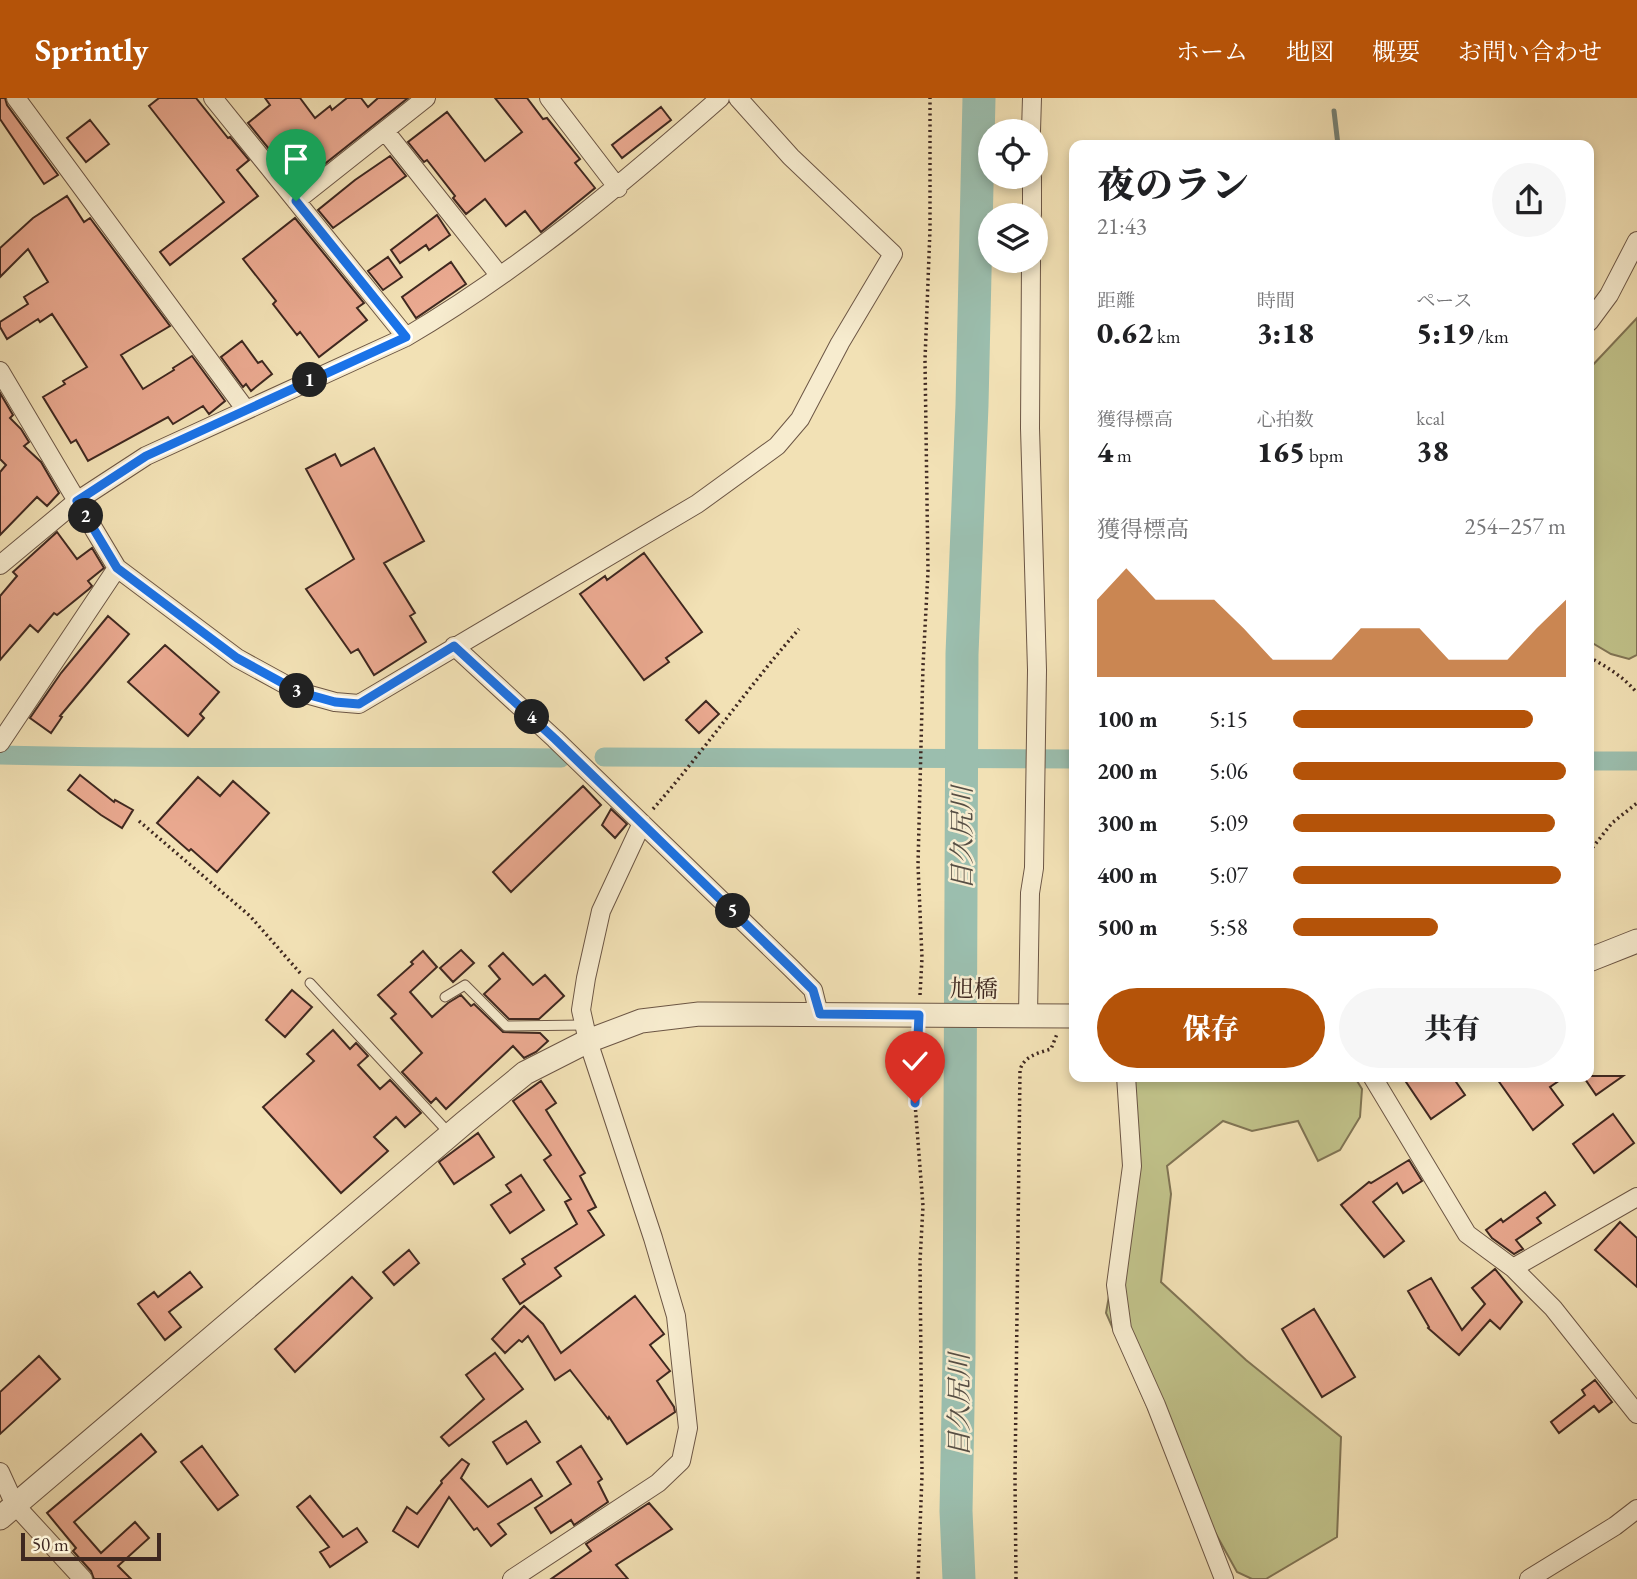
<!DOCTYPE html>
<html lang="ja">
<meta charset="utf-8">
<style>
:root{--surface:#fff;--page:#f6f6f6;--text:#202124;--muted:#757577;--accent:#b45309}
body{margin:0;font-family:"EB Garamond","Noto Serif JP",serif;background:var(--page);color:var(--text);height:100vh;display:flex;flex-direction:column;font-size:26px;white-space:nowrap}
*{box-sizing:border-box;margin:0}
p{font-size:23px;color:var(--muted)}
.icon{flex:none;width:38px;height:38px;fill:none;stroke:currentColor;stroke-width:2;stroke-linecap:round;stroke-linejoin:round}
.map{position:relative;flex:1;overflow:hidden}
.panel{position:absolute;left:1069px;top:42px;width:525px;height:942px;display:flex;flex-direction:column;background:var(--surface);border-radius:14px;box-shadow:0 4px 10px #0003}
.panel>*{flex:none}
.controls{position:absolute;left:978px;top:21px;display:grid;gap:14px}
.controls a{display:grid;place-items:center;width:70px;height:70px;border-radius:50%;background:var(--surface);box-shadow:0 4px 10px #0003;font-size:35px}
.scale{position:absolute;left:21px;bottom:18px;width:140px;box-sizing:border-box;padding-left:7px;border:4px solid #3f2820;border-top:0;font-size:19px;line-height:24px;white-space:nowrap;color:#3f2820;-webkit-text-stroke:5px #f7eccf;paint-order:stroke}
.pin{position:absolute;display:grid;place-items:center;width:60px;height:60px;color:#fff;margin:-72px -30px;border-radius:50% 50% 50% 0;rotate:-45deg;box-shadow:0 0 7px #0007}
.pin .icon{rotate:45deg}
.km{position:absolute;width:35px;height:35px;margin:-18px;border-radius:50%;background:#222;color:#fff;font-size:19px;line-height:35px;text-align:center}
.round{display:grid;place-items:center;flex:none;width:74px;height:74px;border-radius:37px;background:var(--page)}
.overview{display:flex;align-items:center;justify-content:space-between;height:119px;padding:0 28px}
h1{font-size:38px;font-weight:800;line-height:52px}
.figures{display:grid;grid-template-columns:repeat(3,1fr);gap:10px;height:119px;padding:7px 28px}
.figures div{display:grid;align-content:center}
.figures b{font-size:30px;font-weight:800}
.figures small{font-size:19px;font-weight:400}
.figures p{font-size:19px}
.chart{height:196px;padding:14px 28px}
.chart p{display:flex;justify-content:space-between}
.chart svg{width:100%;height:126px;margin-top:7px;fill:var(--accent);opacity:.7}
.primary-button{display:flex;gap:14px;margin-top:auto;padding:14px 28px}
.primary-button a{flex:1;height:80px;border-radius:42px;background:var(--accent);color:#fff;font-size:28px;font-weight:800;line-height:80px;text-align:center}
.primary-button a+a{background:var(--page);color:var(--text)}
ul{padding:0 28px;list-style:none;font-size:23px}
li{display:grid;grid-template-columns:112px 84px 1fr;align-items:center;height:52px}
li i{height:18px;border-radius:9px;background:var(--accent)}
header{display:flex;align-items:center;gap:42px;box-sizing:border-box;height:98px;padding:0 35px;background:var(--accent);color:#fff}
header strong{font-size:33px}
nav{display:flex;gap:38px;margin-inline-start:auto;font-size:24px}
.map>svg:first-child{display:block}
.green{fill:#c0c189;stroke:#807454;stroke-width:2}
.lines{fill:none;stroke-linecap:round;stroke-linejoin:round}
.stream{stroke:#768275;stroke-width:5}
.canal{stroke:#9bbeae;stroke-width:19}
.river{stroke:#9bbeae;stroke-width:33}
.building{fill:#eaa990;stroke:#3f2820;stroke-width:2}
.service-casing{stroke:#6c5645;stroke-width:11}
.minor-casing{stroke:#6c5645;stroke-width:20}
.tertiary-casing{stroke:#6c5645;stroke-width:25}
.path{stroke:#3f2820;stroke-width:3.5;stroke-dasharray:2 3.5;stroke-linecap:butt}
.service{stroke:#f7eccf;stroke-width:9}
.minor{stroke:#f7eccf;stroke-width:18}
.tertiary{stroke:#f7eccf;stroke-width:23}
.route-casing{stroke:#fff;stroke-width:14}
.route{stroke:#1a73e8;stroke-width:9}
.labels{text-anchor:middle;stroke-width:5;stroke-linejoin:round;paint-order:stroke}
.street-label{font-size:24px;fill:#3f2820;stroke:#f7eccf}
.water-label{font-size:26px;font-style:italic;fill:#564e44;stroke:#f7eccf}
</style>
<header>
<strong>Sprintly</strong>
<nav><a>ホーム</a><a>地図</a><a>概要</a><a>お問い合わせ</a></nav>
</header>
<div class="map">
<svg width="1637" height="1481" viewBox="0 0 1637 1481">
<rect width="100%" height="100%" fill="#f2e1b5"/>
<filter id="stains"><feTurbulence type="fractalNoise" baseFrequency=".00286" numOctaves="4"/><feColorMatrix values="0 0 0 0 .2 0 0 0 0 .09 0 0 0 0 .02 0 0 0 .5 -.17"/></filter>
<radialGradient id="worn" r=".72"><stop offset=".6" stop-color="#630" stop-opacity="0"/><stop offset="1" stop-color="#630" stop-opacity=".3"/></radialGradient>
<path class="green" d="M1637 220V557L1629 561 1611 556 1589 543V271Z
M1137 978H1354L1362 991 1360 1019 1340 1052 1318 1063 1298 1023 1252 1033 1223 1023 1167 1068 1171 1096 1161 1184 1246 1262 1341 1339 1337 1439 1266 1481H1252L1237 1474 1154 1324 1106 1215 1126 1102 1134 984Z"/>
<g class="lines">
<path class="stream" d="M1334 13 1338 47"/>
<path class="canal" d="M0 657C187 662 374 658 561 660
M604 659 1074 661
M1589 663H1637"/>
<path class="river" d="M959 1481 956 1413 959 1258 962 556 972 307 979 0"/>
</g>
<path class="building" d="M0 0H5L7 7 58 77 44 86 0 21Z
M159 0H196L228 40 230 39 249 62 237 72 258 98 170 167 160 154 224 104 149 8Z
M265 0H300L315 20 330 8 332 12 347 0H361L368 9 378 0H408L298 87 248 25 270 7Z
M495 0H527L543 21 547 20 580 61 575 65 595 90 541 134 525 113 506 128 485 101 466 116 453 100 455 98 427 62 424 64 408 44 447 14 485 63 522 34Z
M661 9 671 22 622 60 612 47Z
M90 22 109 46 86 64 67 40Z
M390 58 406 78 333 130 318 112 355 82Z
M67 98 84 124 90 120 170 228 121 257 143 291 174 272 173 270 192 258 225 303 209 316 203 308 173 326 168 319 88 363 76 342 71 345 43 299 65 286 63 283 87 269 52 216 40 224 38 221 7 241 0 229V224L28 206 24 199 48 184 28 151 0 179V150L33 120Z
M437 117 450 137 429 152 426 147 400 165 391 152Z
M295 120 364 205 357 210 367 222 319 259 300 234 297 237 273 206 276 203 243 161Z
M388 159 402 179 383 192 368 173Z
M451 164 466 186 416 220 402 199Z
M242 243 258 265 262 263 272 276 251 293 246 286 243 289 221 259Z
M0 295 13 317 10 320 21 331 29 344 24 348 41 364 59 395 47 408 37 399 0 437V374L6 367 0 361Z
M374 350 424 443 384 465 415 515 410 518 426 544 374 577 358 551 351 555 306 491 354 461 306 371 335 356 341 368Z
M57 434 77 461 92 450 104 470 88 483 92 488 89 491 57 517 54 515 38 534 30 527 0 562V498L17 478 13 474Z
M644 455 702 534 666 560 669 564 644 582 580 496 605 478 607 482Z
M108 518 129 536 60 618 62 619 51 635 30 620 61 575Z
M165 547 219 594 200 616 204 620 188 638 128 584Z
M706 603 719 616 699 635 686 622Z
M80 677 114 704 115 702 133 712 122 730 101 717 68 692Z
M198 679 220 698 233 683 269 715 217 774 191 751 189 753 157 725Z
M583 688 601 707 511 794 493 774Z
M611 711 627 726 615 740 602 727Z
M461 852 474 865 453 884 440 870Z
M423 853 437 869 410 894 432 919 448 905 461 897 471 908 474 906 503 934 540 935 548 943 536 954 524 960 513 948 446 1011 436 1000 431 1005 402 974 422 955 391 920 396 916 378 897 413 866 411 864Z
M503 855 533 887 545 877 564 898 539 921H509L484 896 500 881 489 868Z
M292 892 312 909 285 939 266 922Z
M333 932 350 951 356 945 368 958 358 967 380 991 390 982 421 1015 405 1029 396 1019 374 1039 388 1053 341 1095 263 1009 314 963 307 956Z
M1402 978H1452L1465 997 1431 1021Z
M1495 978H1566L1550 989 1563 1007 1533 1032Z
M1583 978H1623L1596 997Z
M541 983 556 1005 546 1012 585 1075 580 1078 596 1109 588 1113 604 1137 555 1170 561 1178 520 1206 503 1181 525 1166 522 1161 577 1126 565 1104 571 1101 544 1062 551 1057 513 1003Z
M1613 1016 1634 1045 1594 1075 1573 1046Z
M478 1035 494 1059 454 1086 439 1064Z
M1409 1062 1422 1083 1403 1095 1397 1085 1373 1104 1404 1143 1384 1159 1341 1107 1369 1084 1371 1085Z
M521 1077 544 1112 510 1135 491 1107 511 1094 506 1087Z
M1545 1094 1555 1107 1537 1120 1541 1125 1516 1142 1523 1151 1521 1152 1514 1156 1492 1140 1486 1132 1501 1121 1503 1124Z
M1620 1124 1637 1140V1189L1595 1152Z
M409 1152 419 1165 394 1187 383 1174Z
M1495 1171 1522 1204 1500 1231 1490 1222 1459 1257 1428 1230 1429 1229 1408 1193 1431 1180 1462 1232 1485 1206 1472 1190Z
M190 1174 202 1189 169 1214 181 1229 165 1242 138 1206 154 1194 158 1199Z
M352 1179 372 1200 295 1274 275 1251Z
M635 1198 664 1236 650 1247 670 1273 657 1283 674 1309 675 1314 627 1346 609 1319 608 1321 570 1272 555 1282 528 1238 522 1244 519 1242 505 1255 492 1241 524 1208 543 1226 561 1255Z
M1314 1211 1355 1279 1322 1299 1282 1231Z
M495 1255 523 1291 449 1348 441 1339 484 1301 466 1277Z
M39 1258 60 1281 0 1336V1294Z
M1595 1282 1612 1304 1599 1314 1594 1308 1559 1335 1551 1324 1585 1297 1582 1292Z
M526 1323 540 1344 507 1366 493 1344Z
M141 1336 156 1354 74 1424 101 1455 135 1424 149 1440 118 1468 131 1481H94L91 1473 73 1453 76 1450 47 1415Z
M202 1348 238 1397 218 1412 181 1364Z
M581 1348 602 1381 598 1384 608 1404 574 1427 571 1422 551 1435 535 1410 571 1386 557 1364Z
M462 1361 469 1366 461 1380 488 1409 531 1381 542 1398 498 1426 506 1436 491 1448 477 1430 474 1432 449 1399 418 1449 393 1433 407 1409 417 1416 442 1385 441 1383Z
M310 1398 343 1439 357 1430 367 1444 330 1469 320 1454 329 1449 297 1409Z
M649 1405 672 1431 616 1467 628 1481H551L591 1453 586 1446Z"/>
<g class="lines">
<defs>
<path id="service" d="M310 885 449 1035
M445 899 465 887 506 928 584 927"/>
<path id="minor" d="M16 0 246 312
M213 0 406 239
M549 0 618 90
M385 33 500 178
M1031 33 1032 0
M296 103 426 0
M1032 117V79
M1589 224 1609 197 1637 143
M0 273 77 403 146 358 406 239C520 172 621 87 720 0
M0 467 77 403 117 470 237 560 299 594 335 604 359 606 697 406 777 348 800 321 840 245 893 156 791 59 738 0
M454 548 555 641 791 870 813 892 819 916
M0 645 117 470
M1028 918 1030 795 1034 770 1037 572 1030 330 1031 163
M1126 978 1132 1068 1116 1187 1122 1231 1156 1307 1224 1481
M1372 978 1467 1136 1513 1170 1553 1210 1637 1316
M1513 1170 1637 1099
M0 1374 15 1407 83 1481
M512 1481 658 1385 681 1363 688 1330 676 1218 653 1140 588 943 581 912 586 880 601 813 642 725
M1529 1481 1615 1428 1637 1411"/>
<path id="tertiary" d="M1589 862 1637 843
M0 1420 464 1025 525 975 588 943 641 923 699 916 1074 918"/>
</defs>
<use href="#service" class="service-casing"/>
<use href="#minor" class="minor-casing"/>
<use href="#tertiary" class="tertiary-casing"/>
<path class="path" d="M1589 559C1607 569 1624 579 1637 595
M653 711C704 653 748 589 799 531
M139 723 250 818 301 876
M1589 754 1612 725 1637 705
M920 897 922 860 918 767 923 568 928 473 925 262 930 131V0
M918 1481 922 1378 920 1163 923 1108 915 1005 919 936
M1016 1481 1015 1380 1020 972C1024 958 1038 955 1051 951L1057 936"/>
<use href="#service" class="service"/>
<use href="#minor" class="minor"/>
<use href="#tertiary" class="tertiary"/>
</g>
<g class="lines">
<defs>
<path id="route" d="M296 103 406 239 146 358 77 403 117 470 237 560 299 594 335 604 359 606 454 548 555 641 791 870 813 892 820 916 919 917 915 1005"/>
</defs>
<use href="#route" class="route-casing"/>
<use href="#route" class="route"/>
</g>
<g class="labels">
<g class="street-label">
<text transform="translate(974 891) rotate(1)" y="8">旭橋</text>
</g>
<g class="water-label">
<text transform="translate(962 740) rotate(-90)" y="9">目久尻川</text>
<text transform="translate(959 1307) rotate(-90)" y="9">目久尻川</text>
</g>
</g>
<rect width="100%" height="100%" filter="url(#stains)"/>
<rect width="100%" height="100%" fill="url(#worn)"/>
</svg>
<div class="controls">
<a><svg class="icon" aria-label="locate" viewBox="0 0 24 24"><circle cx="12" cy="12" r="6"/><path d="M12 2v4M12 18v4M2 12h4M18 12h4"/></svg></a>
<a><svg class="icon" aria-label="layers" viewBox="0 0 24 24"><path d="M12 4l9 5-9 5-9-5zM3 14l9 5 9-5"/></svg></a>
</div>
<div class="scale">50 m</div>
<div class="pin" style="left:296px;top:103px;background:#1e9e55"><svg class="icon" aria-label="arrive" viewBox="0 0 24 24"><path d="M6 21V4h12l-3 4 3 4H6"/></svg></div>
<div class="pin" style="left:915px;top:1005px;background:#d93025"><svg class="icon" aria-label="check" viewBox="0 0 24 24"><path d="M5 12l5 5 9-10"/></svg></div>
<b class="km" style="left:310px;top:282px">1</b>
<b class="km" style="left:86px;top:418px">2</b>
<b class="km" style="left:297px;top:593px">3</b>
<b class="km" style="left:532px;top:619px">4</b>
<b class="km" style="left:733px;top:813px">5</b>
<section class="panel">
<div class="overview"><div><h1>夜のラン</h1><p>21:43</p></div><a class="round"><svg class="icon" aria-label="share" viewBox="0 0 24 24"><path d="M12 15V3M7 8l5-5 5 5M5 13v7h14v-7"/></svg></a></div>
<div class="figures">
<div><p>距離</p><b>0.62<small> km</small></b></div>
<div><p>時間</p><b>3:18</b></div>
<div><p>ペース</p><b>5:19<small> /km</small></b></div>
</div>
<div class="figures">
<div><p>獲得標高</p><b>4<small> m</small></b></div>
<div><p>心拍数</p><b>165<small> bpm</small></b></div>
<div><p>kcal</p><b>38</b></div>
</div>
<div class="chart"><p><span>獲得標高</span>254–257 m</p>
<svg viewBox="0 0 160 44" preserveAspectRatio="none"><path d="M0 44V17L10 6L20 17L30 17L40 17L50 27L60 38L70 38L80 38L90 27L100 27L110 27L120 38L130 38L140 38L150 27L160 17V44z"/></svg>
</div>
<ul>
<li><b>100 m</b>5:15<i style="width:88%"></i></li>
<li><b>200 m</b>5:06<i style="width:100%"></i></li>
<li><b>300 m</b>5:09<i style="width:96%"></i></li>
<li><b>400 m</b>5:07<i style="width:98%"></i></li>
<li><b>500 m</b>5:58<i style="width:53%"></i></li>
</ul>
<div class="primary-button"><a>保存</a><a>共有</a></div>
</section>
</div>
